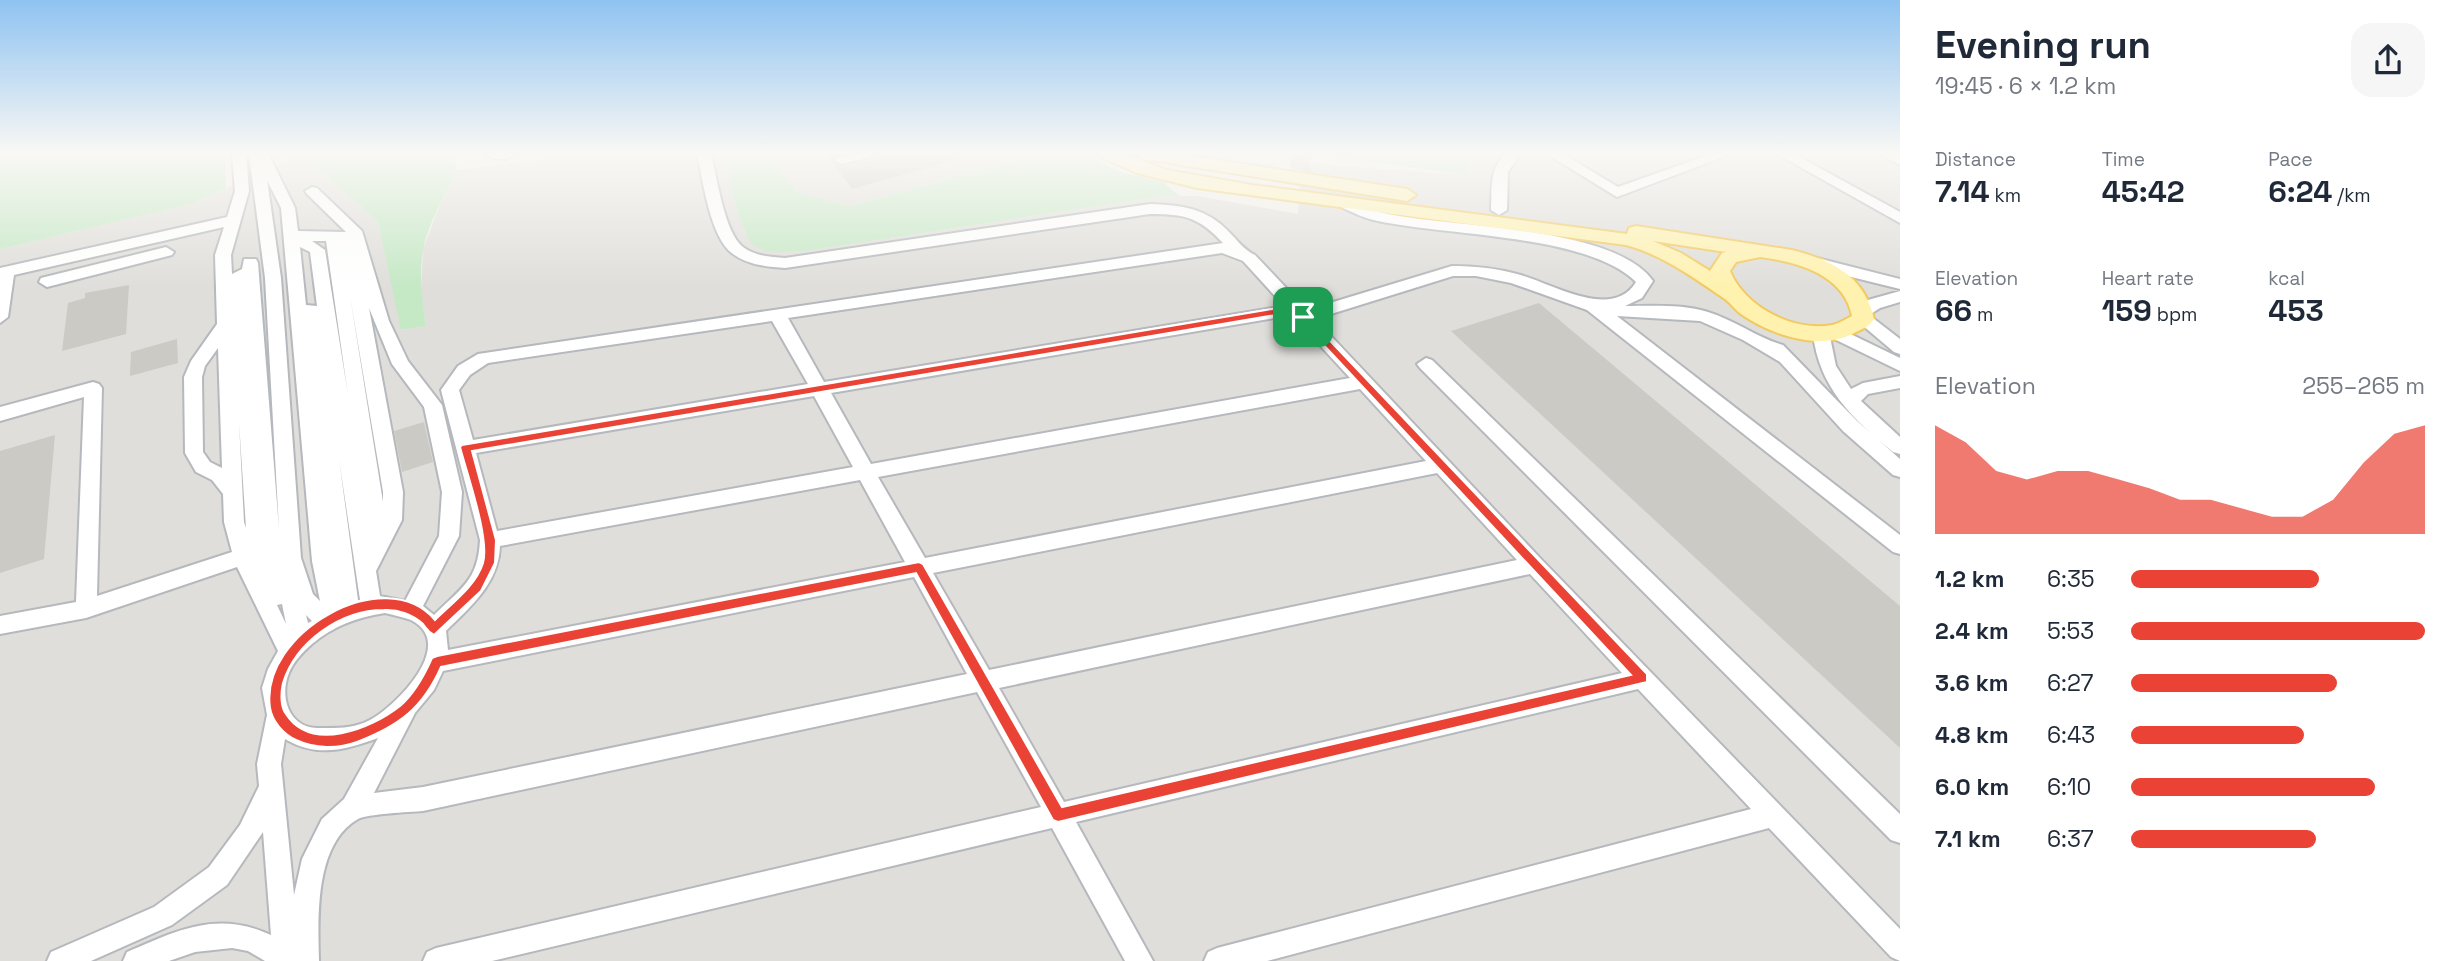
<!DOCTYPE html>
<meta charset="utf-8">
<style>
:root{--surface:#fff;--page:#f6f6f7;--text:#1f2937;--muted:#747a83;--accent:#ea4335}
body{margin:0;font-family:"Space Grotesk",sans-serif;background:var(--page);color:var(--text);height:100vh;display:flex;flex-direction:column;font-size:26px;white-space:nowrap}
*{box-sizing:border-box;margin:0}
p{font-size:23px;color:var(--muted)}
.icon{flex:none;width:38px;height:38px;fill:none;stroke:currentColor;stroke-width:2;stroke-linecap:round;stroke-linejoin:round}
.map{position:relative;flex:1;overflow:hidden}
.panel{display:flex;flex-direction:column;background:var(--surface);width:560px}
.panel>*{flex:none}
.pin{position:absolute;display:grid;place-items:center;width:60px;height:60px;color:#fff;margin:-30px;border-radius:14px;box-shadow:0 4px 10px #0006}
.round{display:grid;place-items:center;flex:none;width:74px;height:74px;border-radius:21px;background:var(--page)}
.overview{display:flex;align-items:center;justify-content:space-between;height:119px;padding:0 35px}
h1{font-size:38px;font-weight:800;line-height:52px}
.stats{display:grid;grid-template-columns:repeat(3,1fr);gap:10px;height:119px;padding:7px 35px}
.stats div{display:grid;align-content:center}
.stats b{font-size:30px;font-weight:800}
.stats small{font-size:19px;font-weight:400}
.stats p{font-size:19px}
.chart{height:196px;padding:14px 35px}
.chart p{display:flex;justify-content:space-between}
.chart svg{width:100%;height:126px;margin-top:7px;fill:var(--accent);opacity:.7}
ul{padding:0 35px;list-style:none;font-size:23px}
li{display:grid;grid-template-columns:112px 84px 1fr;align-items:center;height:52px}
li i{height:18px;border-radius:9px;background:var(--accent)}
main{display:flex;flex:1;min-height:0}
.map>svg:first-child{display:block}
.industrial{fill:#e0deda}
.green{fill:#c5e8c5}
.building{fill:#cccac5}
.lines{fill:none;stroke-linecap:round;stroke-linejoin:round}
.minor-casing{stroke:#b5b8bc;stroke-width:4}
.major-casing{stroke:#f2c960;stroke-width:4}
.minor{fill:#fff;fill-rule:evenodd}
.major{fill:#fff2af;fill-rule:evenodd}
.route{fill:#ea4335;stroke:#fff;stroke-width:2;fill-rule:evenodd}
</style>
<main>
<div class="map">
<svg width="1900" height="961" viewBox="0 0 1900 961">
<rect width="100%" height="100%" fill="#f1efe8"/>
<path class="industrial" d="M303 154 378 222 402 330 426 326 421 295 423 249 439 207 458 170 588 154H723L745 233 771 252 805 251 1162 196H1197L1298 214 1302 163 1464 175 1474 154H1900V961H0V249L191 204Z
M771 154H1040L849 206 797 192Z"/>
<path class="green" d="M0 154H225L226 188 191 204 0 249Z
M303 154H453L458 170C445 195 428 223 423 250 419 275 422 302 426 326L401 330 378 222Z
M723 154H771L797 192 849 206 1040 154H1086L1117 171 1163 182 1179 196H1162L805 251C790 251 770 255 756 247 740 238 729 173 723 154Z
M1318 154H1474L1465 175Z"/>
<path class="building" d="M826 154H843L831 161 842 167 871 160 874 154 875 158 891 154H961L962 158 852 189Z
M1291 154H1311L1310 172 1290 168Z
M129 285 126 334 62 351 68 303 85 298V293Z
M1539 303 1900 606V748L1451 331Z
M177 339 178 363 130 376 131 352Z
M424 422 433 462 402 472 394 431Z
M55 435 44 559 0 573V451Z"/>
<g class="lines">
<defs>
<path id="minor" d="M232 154H246L249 191 231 255 232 274 242 269 244 259H256L258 263 279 529 265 278 249 154 269 155 295 208 298 231 346 232 307 194 305 191 312 187 317 188 362 231 389 321 408 361 442 405 462 492 459 536 423 606 434 615C461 588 478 581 480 540L441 390 458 366 478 354 1223 243C1199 217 1185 214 1150 214L785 268C768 267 748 265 733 254 710 238 703 180 697 154H711C717 177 724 232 743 247 755 256 770 257 785 258L1150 204C1182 205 1207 208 1230 233 1238 241 1244 250 1255 255L1307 310 1452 266C1474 266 1495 268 1517 274 1550 282 1612 322 1636 282 1588 234 1446 236 1378 221 1366 219 1354 213 1343 208L1341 205 1348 201C1360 204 1371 210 1383 213 1449 228 1614 225 1653 281L1642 298 1625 306C1651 306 1683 304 1708 312 1734 320 1758 338 1783 345L1857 421 1900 459V477L1893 475 1843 431 1780 362 1743 340 1700 321 1617 316 1900 535V554L1893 552 1587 310 1511 283 1476 276H1453L1315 319 1541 559 1900 929V961L1891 957 1769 828 1267 961H1204L1208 952 1217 948 1751 809 1638 689 1076 822 1153 961H1125L1052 828 492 961H423L427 952 436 948 1041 807 977 692 423 811C410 812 367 814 358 819 314 844 318 919 319 961H265L248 951 232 948 195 952 169 961H123L127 952C178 930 217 910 271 935L263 832 227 885 172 925 91 961H47L51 952 154 907 209 867 240 825 259 786 257 764 267 715 262 688 268 669 278 651 237 567 86 618 0 634V616L76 602 84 397 0 421V407L93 382 99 384 102 388 97 596 232 552 224 522 223 494 212 480 196 472 185 453 184 377 191 361 217 324 215 255 224 227 14 275 8 317 0 323V268L227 217 235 191ZM267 180 281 208 312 561 320 601 313 594 301 558 281 278ZM312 241H326L348 395 325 250ZM300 247 310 252 317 306 306 305ZM1222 253 1243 261 1284 306 824 382 788 318ZM350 296 383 492V502ZM369 308 392 364 424 407 442 492 439 536 405 601 380 596 376 571 402 520 403 492ZM1292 315 1350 378 871 464 831 393ZM772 321 808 384 473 440 459 390 470 375 488 363ZM218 348 222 468 210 462 203 452 202 377 205 366ZM1360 389 1426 461 925 558 878 477ZM814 396 853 467 497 531 476 453ZM239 422 246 528 244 522ZM339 459 360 600H358ZM1437 473 1517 560 989 670 933 573ZM860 480 905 562 448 650 446 631C471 606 499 583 500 546ZM1530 574 1622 673 1064 802 999 688ZM914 577 967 674 423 787 374 793 415 713 434 690 443 671ZM282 604 286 624 277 605ZM385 613C393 615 403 617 411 620 458 644 396 706 370 720 353 729 337 728 318 728 289 728 279 697 289 673 293 662 303 652 312 644 333 626 358 617 385 613ZM306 615 312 621 308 623ZM378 738 344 799 322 819 302 859 294 895 281 764 285 739C317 758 345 750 378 738Z
M486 154H514C508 161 492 161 486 154Z
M849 154H872L870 157 841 164 834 160Z
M1505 154H1520L1508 172 1507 210 1499 215 1491 210C1492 189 1489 170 1505 154Z
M1547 154H1563L1618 187 1711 154H1731L1617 197Z
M1777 154H1794L1900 212V223Z
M1879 154 1900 155V165Z
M166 247 174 252 172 255 47 287 39 282 41 278Z
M1813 257 1900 279V289L1807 266 1805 262Z
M1900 291V302L1880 308 1869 315 1900 339V354L1894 352 1855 319 1857 307 1868 300Z
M1836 327 1900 358V371L1830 337 1836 366 1851 389 1863 383 1900 376V388L1868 394 1861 401 1900 437V454L1893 452C1853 419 1819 388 1813 334L1815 330 1821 328 1828 332Z
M1426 358 1432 360 1900 814V843L1891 840 1420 368 1417 364Z"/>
<path id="major" d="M1100 154H1123L1167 170 1252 185 1627 234 1629 228 1636 226 1792 250C1831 260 1865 276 1874 319 1869 327 1860 330 1852 334 1818 351 1770 334 1741 314 1735 310 1731 303 1725 299 1694 278 1663 255 1626 245L1197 188 1137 173 1103 158ZM1653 241 1726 252 1722 253 1710 271 1681 253ZM1760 257C1797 262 1844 274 1852 316 1846 319 1838 324 1832 325 1793 332 1745 307 1730 271L1736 262Z
M1135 154H1177L1407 189 1416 195 1407 201 1144 159Z"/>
</defs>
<use href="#minor" class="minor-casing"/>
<use href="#major" class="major-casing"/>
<use href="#minor" class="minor"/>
<use href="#major" class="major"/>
</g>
<linearGradient id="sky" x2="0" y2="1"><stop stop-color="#8fc3f1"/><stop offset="0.53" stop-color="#f9f8f5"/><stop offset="1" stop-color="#f9f8f5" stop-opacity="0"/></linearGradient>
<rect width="1900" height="288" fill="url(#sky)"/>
<path class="route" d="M1296 305 1647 674V682L1058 822 1053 820 916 573 441 667C423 708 399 726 357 742 338 749 315 749 296 740 283 734 272 721 270 708 259 633 385 561 435 620 451 604 476 586 483 563 490 539 467 474 460 447L462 445ZM1293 312 1631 675 1062 807 923 564 919 562 437 656 432 658C424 676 415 693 400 706 371 729 311 753 286 714 280 706 281 692 283 683 296 642 340 610 384 610 398 609 413 615 423 624 427 629 428 632 434 635L481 591 495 563 496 540 472 451Z"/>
</svg>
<div class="pin" style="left:1303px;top:317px;background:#1e9e55"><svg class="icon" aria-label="arrive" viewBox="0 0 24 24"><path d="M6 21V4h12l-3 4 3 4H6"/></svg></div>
</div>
<section class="panel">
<div class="overview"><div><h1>Evening run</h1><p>19:45 · 6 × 1.2 km</p></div><a class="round"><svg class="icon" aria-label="share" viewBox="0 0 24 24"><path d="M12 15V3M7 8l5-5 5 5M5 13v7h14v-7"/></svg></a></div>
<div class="stats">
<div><p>Distance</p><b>7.14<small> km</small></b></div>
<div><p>Time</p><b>45:42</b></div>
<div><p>Pace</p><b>6:24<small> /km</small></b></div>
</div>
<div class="stats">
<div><p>Elevation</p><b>66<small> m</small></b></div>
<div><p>Heart rate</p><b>159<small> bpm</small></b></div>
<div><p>kcal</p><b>453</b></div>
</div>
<div class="chart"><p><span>Elevation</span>255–265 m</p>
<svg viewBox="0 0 160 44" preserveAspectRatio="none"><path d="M0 44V6L10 12L20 22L30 25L40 22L50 22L60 25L70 28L80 32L90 32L100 35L110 38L120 38L130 32L140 19L150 9L160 6V44z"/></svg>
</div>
<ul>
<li><b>1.2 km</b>6:35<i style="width:64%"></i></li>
<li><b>2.4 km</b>5:53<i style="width:100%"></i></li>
<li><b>3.6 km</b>6:27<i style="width:70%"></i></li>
<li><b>4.8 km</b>6:43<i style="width:59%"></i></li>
<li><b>6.0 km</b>6:10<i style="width:83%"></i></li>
<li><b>7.1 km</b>6:37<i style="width:63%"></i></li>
</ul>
</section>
</main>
